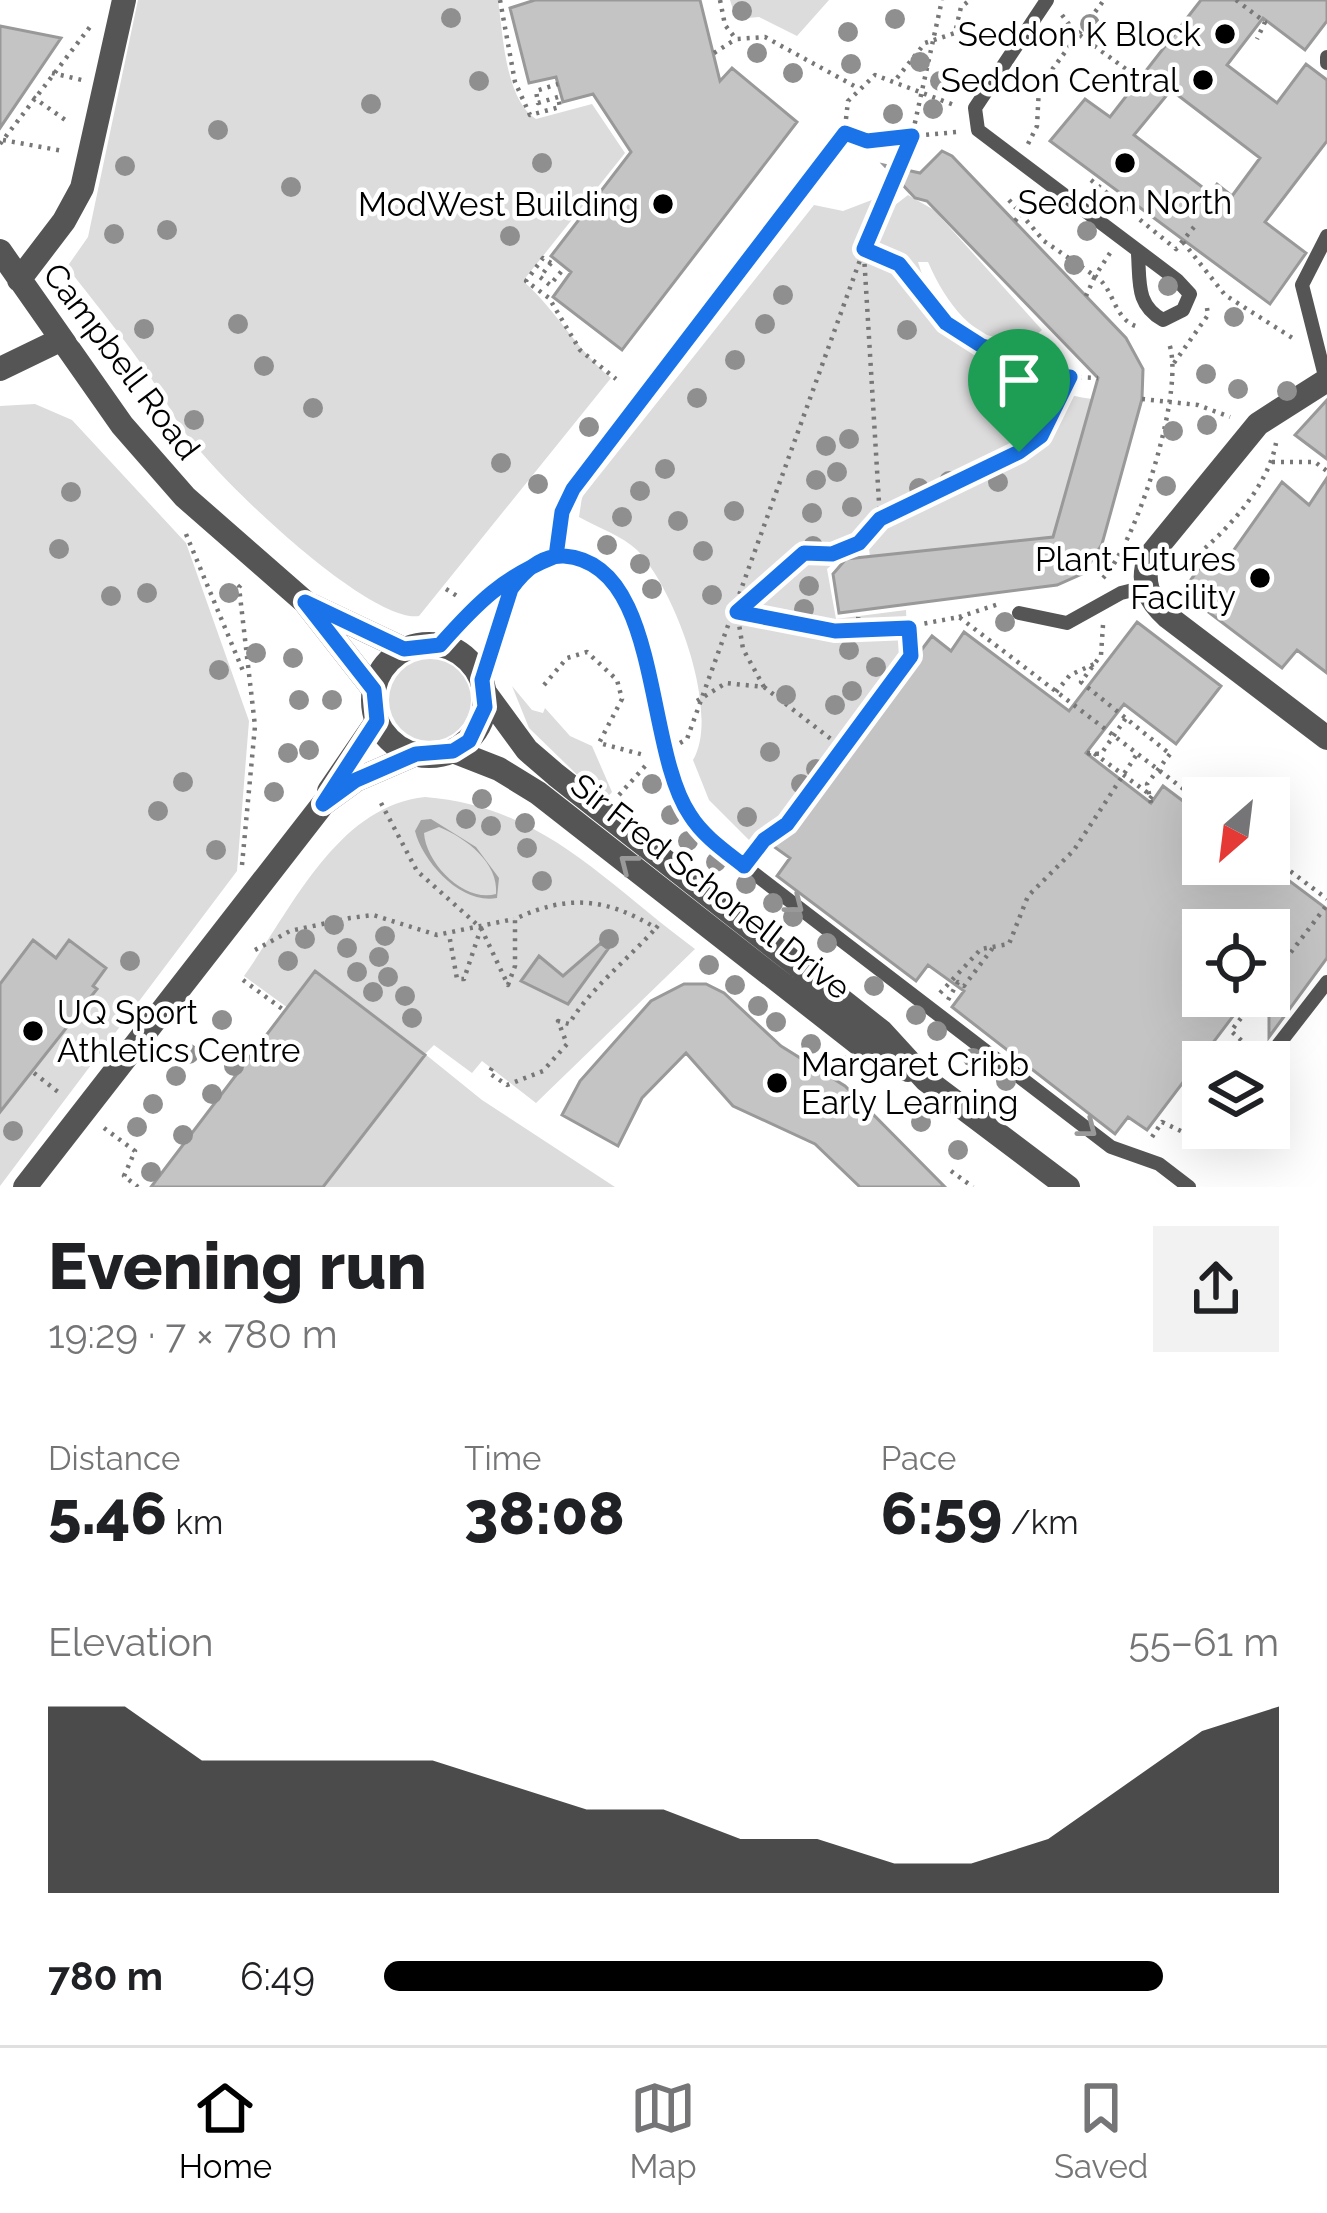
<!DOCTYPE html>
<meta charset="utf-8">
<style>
:root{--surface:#fff;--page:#f2f2f2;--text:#202124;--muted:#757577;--line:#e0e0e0;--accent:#000}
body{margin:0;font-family:Raleway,sans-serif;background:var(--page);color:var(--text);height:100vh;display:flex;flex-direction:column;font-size:45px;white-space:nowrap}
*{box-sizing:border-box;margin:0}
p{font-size:39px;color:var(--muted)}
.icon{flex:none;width:66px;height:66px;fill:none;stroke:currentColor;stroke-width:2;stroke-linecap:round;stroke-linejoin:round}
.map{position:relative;height:1187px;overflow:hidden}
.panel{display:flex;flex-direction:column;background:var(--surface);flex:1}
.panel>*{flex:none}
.needle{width:78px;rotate:208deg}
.fabs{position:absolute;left:1182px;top:777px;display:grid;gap:24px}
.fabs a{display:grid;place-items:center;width:108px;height:108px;border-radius:0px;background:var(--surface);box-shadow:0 12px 48px #0002;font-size:60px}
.pin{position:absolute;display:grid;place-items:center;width:102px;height:102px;color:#fff;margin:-123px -51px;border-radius:50% 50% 50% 0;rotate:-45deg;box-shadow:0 0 12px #0007}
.pin .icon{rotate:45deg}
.round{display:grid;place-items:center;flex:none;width:126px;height:126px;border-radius:0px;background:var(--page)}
.head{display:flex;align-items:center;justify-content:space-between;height:204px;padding:0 48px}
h1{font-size:66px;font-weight:800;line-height:90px}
.figures{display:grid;grid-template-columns:repeat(3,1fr);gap:18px;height:204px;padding:12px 48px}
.figures div{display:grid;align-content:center}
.figures b{font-size:60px;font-weight:800}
.figures small{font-size:33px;font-weight:400}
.figures p{font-size:33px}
.chart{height:336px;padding:24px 48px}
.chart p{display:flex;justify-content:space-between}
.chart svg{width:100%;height:216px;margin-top:12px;fill:var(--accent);opacity:.7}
ul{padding:0 48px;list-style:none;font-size:39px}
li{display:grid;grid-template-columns:192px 144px 1fr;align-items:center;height:90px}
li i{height:30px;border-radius:15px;background:var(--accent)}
.dock{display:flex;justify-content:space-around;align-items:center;height:168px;border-top:3px solid var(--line);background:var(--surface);font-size:33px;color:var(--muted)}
.dock a{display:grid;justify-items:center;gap:6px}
.dock .current{color:var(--accent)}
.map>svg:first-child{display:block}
.green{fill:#dcdcdc}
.water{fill:#a3a3a3;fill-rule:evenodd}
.building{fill:#c4c4c4;stroke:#999;stroke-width:3;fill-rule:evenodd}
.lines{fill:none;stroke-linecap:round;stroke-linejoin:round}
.path{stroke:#777;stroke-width:4.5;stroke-dasharray:3 6;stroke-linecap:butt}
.service{stroke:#555;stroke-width:14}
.minor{stroke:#555;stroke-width:24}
.tertiary{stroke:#555;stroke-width:24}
.path-bridge{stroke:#777;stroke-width:4.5;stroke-dasharray:3 6;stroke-linecap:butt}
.tree{fill:#8f8f8f}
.oneway{stroke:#999}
.route-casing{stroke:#fff;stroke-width:24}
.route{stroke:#1a73e8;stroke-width:15}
.poi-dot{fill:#000;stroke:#fff;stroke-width:4.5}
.labels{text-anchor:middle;stroke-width:9;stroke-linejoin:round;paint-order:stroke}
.poi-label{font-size:33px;fill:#000;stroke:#fff;text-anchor:end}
.street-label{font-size:33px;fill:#000;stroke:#fff}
</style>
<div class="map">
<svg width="1327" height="1187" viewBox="0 0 1327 1187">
<rect width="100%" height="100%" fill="#fff"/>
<path class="green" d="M138 0H498C503 33 505 100 536 119L592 104 625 153 523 281C557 311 576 349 611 378L419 616C367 624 199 463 174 416 146 364 104 315 67 267L88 237Z
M730 0H829L797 36 759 17 736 19Z
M908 195 934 210 1042 330 1018 351C973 336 947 306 928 262H918C941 339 1016 389 1092 399L1053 537 870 557 869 548 843 555 827 569 836 619 906 610 908 653 782 821 751 842 709 800 693 760C721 713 675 589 637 550 622 536 597 527 579 517L582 497 814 205 843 211 877 198 872 213 881 216Z
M35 404 72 420 186 543 249 721 237 871 0 1186V406Z
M389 700a41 41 0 1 1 82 0a41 41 0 1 1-82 0Z
M512 686 532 710 543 713 545 708 570 736 592 746 612 792 604 801 529 728Z
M425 797C542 806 604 882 695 949L536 1103 482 1061 472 1073 434 1045 425 1054 482 1100 615 1187H323L425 1054 316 972 288 1008 244 976C291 910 337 806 425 797Z"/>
<path class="water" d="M431 819 476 847 499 878 497 898C462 905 423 863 415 831L421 820ZM439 827C466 838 499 863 496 894 465 903 426 864 424 833Z"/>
<path class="building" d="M535 0H700L720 81 732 68 797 122 622 350 553 297 571 272 551 256 631 152 593 94 563 102 556 77 529 83 510 8Z
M1201 0H1327V21L1305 50 1263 18 1227 65 1277 103 1306 64 1327 80V141L1265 222 1306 253 1270 304 1050 141 1085 99 1110 117ZM1171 90 1260 158 1232 196 1217 184 1210 193 1134 135Z
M0 26 61 38 0 128Z
M942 151 952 156 1126 338 1143 369 1142 399 1102 544 1084 573 1057 585 839 613 833 574 846 559 1053 537 1098 378 927 201 915 198 884 165 920 173Z
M1327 400V459L1295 435Z
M1327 478V673L1297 650 1282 668 1182 592 1203 563 1226 561 1282 482 1309 505Z
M1137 622 1221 686 1176 744 1124 704 1086 753 1151 803 1163 786 1203 816V864H1267L1327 909V958L1269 1037V1016L1246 999 1147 1130 1128 1117 1115 1134 952 1007 964 991 928 965 916 981 777 876 790 858 773 846 932 636 951 651 964 632 1069 711ZM1203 930H1269V996H1203Z
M33 940 56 958 69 940 106 968 93 986 97 989 0 1112V984Z
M601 943 608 949 568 1004 521 981 539 956 563 976Z
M315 971 425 1055 323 1187H151Z
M684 984H706L724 993 781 1046 845 1086 945 1187H860L815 1144 733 1106 686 1053 642 1098 618 1146 562 1115 580 1081 651 1001Z"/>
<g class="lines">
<path class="path" d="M500 0 515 82 530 115 560 107 558 97
M720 0 725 25 736 39 765 37 858 88
M1236 0 1265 22 1257 39
M1062 15 1074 31 1134 75
M714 53 736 39
M52 73 82 80
M897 78 925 43 955 33 961 7 970 0
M33 97 68 122
M558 97 538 103 536 91 558 84
M845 128 848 101 875 75 954 105
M862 139 912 136 942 0
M3 140 63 151
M0 144 93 23
M1028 144 1037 126 1039 87 1104 0
M1091 180 1176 249 1194 227
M1009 200 1044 241 1095 276 1086 296
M1015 221 1034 197
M1183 242 1225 295 1294 339
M864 249 899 264 946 323 982 346 1021 357 1046 376 1098 378
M1110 253 1095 276C1115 288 1113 321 1139 327
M864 255 880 519
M551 263 543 258 526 281 549 298 580 350 616 379
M551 263 540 277 550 285 565 267
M1174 363 1208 315 1207 308
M1142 399 1198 405 1230 417
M1272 462H1315L1327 471
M186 534 243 671
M1184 553 1192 559C1226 532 1268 487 1276 443
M1192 559 1201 567
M1103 578C1136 545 1188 384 1168 341
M446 589 457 596
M729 611 834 631H885L959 617 1203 804
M959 617 999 604
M1103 625 1101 655 1081 682 1170 754
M857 629 859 611
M544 685 567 658 587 652 617 680 622 699 599 743 644 755
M764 687 743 649 737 612 804 553 832 554 858 543 880 519 1019 452 1041 436 1069 377
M1056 692 1070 675 1094 664
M697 701 726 683 764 687
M680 743 687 739 864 249 912 136 957 132
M1088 755 1091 751 1152 796 1148 801
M619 795 647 764
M381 803 417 871 481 928 464 979H457L449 934
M755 852 787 824 911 656 909 628
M1269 855 1327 899
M242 865 255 726 239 587 245 581
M481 928 508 985 515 966V919C568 894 606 898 656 928L660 923
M255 950 290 931 350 918 373 915 437 935 514 919
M243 980 285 1011
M1269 981 1327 905
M940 993 981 949 1009 944 1028 896 1074 850 1137 754
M948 1000 958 982 964 986 995 945
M1244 1058 1242 1041 1231 1031 1258 996
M492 1068 489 1073 507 1085 543 1071 567 1044 558 1021 569 1024C588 991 628 959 656 928
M34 1073 62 1095
M104 1128 135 1151 124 1176 138 1187
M1152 1137 1162 1122 1185 1133
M951 1171 973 1187"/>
<path class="service" d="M1047 0 975 108 978 130 1177 280 1190 294 1183 310 1163 320C1136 305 1140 283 1138 254
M1327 57V63
M1326 380 1302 285 1327 236
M556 556 562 512 595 458 840 144
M1019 613 1067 623 1121 593 1145 587
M440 645 483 595 520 576
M482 680C495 649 496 614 514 585 526 566 547 555 569 557 653 567 645 704 668 767 680 798 694 821 717 845L1111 1147 1159 1164 1189 1187
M1265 1062 1327 982"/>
<path class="minor" d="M0 251 122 425 185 497 305 602 374 690
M19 280 64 221 82 188 124 0
M0 369 60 340
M1327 380 1258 424 1150 556C1140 582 1148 599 1168 617L1327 738
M313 606 404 649
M329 791 377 721
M25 1187 323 804 356 780 416 754"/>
<path class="tertiary" d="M373 700a56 56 0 1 1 112 0a56 56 0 1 1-112 0Z
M486 694 527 750 556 775 882 1032 926 1080 1068 1187
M453 751 499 769 538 793 868 1051 908 1070"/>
<path class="path-bridge" d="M764 687 845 750
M1087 753 1101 754 1126 718
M1151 803 1147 784 1170 754"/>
</g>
<g class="tree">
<circle cx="742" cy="11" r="10"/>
<circle cx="451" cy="18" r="10"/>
<circle cx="895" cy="19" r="10"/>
<circle cx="1090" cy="24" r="10"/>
<circle cx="848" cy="32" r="10"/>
<circle cx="971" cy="37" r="10"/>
<circle cx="757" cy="53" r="10"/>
<circle cx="920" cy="62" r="10"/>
<circle cx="851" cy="64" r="10"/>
<circle cx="793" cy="73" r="10"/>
<circle cx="479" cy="81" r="10"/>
<circle cx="940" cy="81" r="10"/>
<circle cx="371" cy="104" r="10"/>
<circle cx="933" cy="109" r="10"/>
<circle cx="893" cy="114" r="10"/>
<circle cx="218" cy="130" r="10"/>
<circle cx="542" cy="163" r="10"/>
<circle cx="125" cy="166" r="10"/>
<circle cx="291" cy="187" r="10"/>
<circle cx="1048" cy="202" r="10"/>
<circle cx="167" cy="230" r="10"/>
<circle cx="1087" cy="231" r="10"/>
<circle cx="114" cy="234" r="10"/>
<circle cx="510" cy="236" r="10"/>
<circle cx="1074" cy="265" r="10"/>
<circle cx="1168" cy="286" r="10"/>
<circle cx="783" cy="295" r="10"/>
<circle cx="1234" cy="317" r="10"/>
<circle cx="238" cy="324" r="10"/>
<circle cx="765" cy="324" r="10"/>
<circle cx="144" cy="329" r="10"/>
<circle cx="907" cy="330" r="10"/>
<circle cx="735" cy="360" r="10"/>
<circle cx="264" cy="366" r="10"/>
<circle cx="1206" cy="374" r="10"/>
<circle cx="1238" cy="389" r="10"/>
<circle cx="1287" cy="391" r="10"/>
<circle cx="697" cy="398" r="10"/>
<circle cx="313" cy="408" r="10"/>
<circle cx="194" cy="420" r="10"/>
<circle cx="1207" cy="425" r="10"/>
<circle cx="589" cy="427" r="10"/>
<circle cx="1173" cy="431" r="10"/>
<circle cx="849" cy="439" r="10"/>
<circle cx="826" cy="446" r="10"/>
<circle cx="501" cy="463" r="10"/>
<circle cx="665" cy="469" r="10"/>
<circle cx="837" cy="472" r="10"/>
<circle cx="816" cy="480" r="10"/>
<circle cx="949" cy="481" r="10"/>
<circle cx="998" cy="482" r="10"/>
<circle cx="538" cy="484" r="10"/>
<circle cx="1166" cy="486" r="10"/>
<circle cx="919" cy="488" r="10"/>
<circle cx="640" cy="491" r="10"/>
<circle cx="71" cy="492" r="10"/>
<circle cx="852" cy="507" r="10"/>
<circle cx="734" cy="511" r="10"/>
<circle cx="812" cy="513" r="10"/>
<circle cx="622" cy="517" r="10"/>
<circle cx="678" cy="521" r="10"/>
<circle cx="607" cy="545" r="10"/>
<circle cx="813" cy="546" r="10"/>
<circle cx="59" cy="549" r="10"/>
<circle cx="703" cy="551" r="10"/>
<circle cx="640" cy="564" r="10"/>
<circle cx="809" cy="586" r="10"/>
<circle cx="652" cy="589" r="10"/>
<circle cx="147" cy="593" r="10"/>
<circle cx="229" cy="593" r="10"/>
<circle cx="712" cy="595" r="10"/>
<circle cx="111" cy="596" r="10"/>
<circle cx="804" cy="609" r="10"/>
<circle cx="1005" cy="622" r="10"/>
<circle cx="849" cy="650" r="10"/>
<circle cx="256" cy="653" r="10"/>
<circle cx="293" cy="658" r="10"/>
<circle cx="876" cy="667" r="10"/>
<circle cx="219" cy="670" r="10"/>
<circle cx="852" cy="691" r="10"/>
<circle cx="786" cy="695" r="10"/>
<circle cx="299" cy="700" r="10"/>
<circle cx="332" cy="700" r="10"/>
<circle cx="835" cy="705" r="10"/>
<circle cx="309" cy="750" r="10"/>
<circle cx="770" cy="752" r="10"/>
<circle cx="288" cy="753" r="10"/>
<circle cx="816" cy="769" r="10"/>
<circle cx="183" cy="782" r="10"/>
<circle cx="652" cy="784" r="10"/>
<circle cx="801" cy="784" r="10"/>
<circle cx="274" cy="792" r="10"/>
<circle cx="482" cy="799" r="10"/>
<circle cx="158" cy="811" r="10"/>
<circle cx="671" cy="815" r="10"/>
<circle cx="747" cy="817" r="10"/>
<circle cx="466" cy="819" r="10"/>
<circle cx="525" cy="823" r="10"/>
<circle cx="491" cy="826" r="10"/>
<circle cx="688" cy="841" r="10"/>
<circle cx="527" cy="848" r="10"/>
<circle cx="216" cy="850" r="10"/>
<circle cx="716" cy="862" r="10"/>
<circle cx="542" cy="881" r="10"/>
<circle cx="746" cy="884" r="10"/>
<circle cx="773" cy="903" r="10"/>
<circle cx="793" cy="917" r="10"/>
<circle cx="334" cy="925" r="10"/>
<circle cx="385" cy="936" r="10"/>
<circle cx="305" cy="939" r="10"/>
<circle cx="609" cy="939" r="10"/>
<circle cx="827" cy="943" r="10"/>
<circle cx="347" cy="948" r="10"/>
<circle cx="379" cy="957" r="10"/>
<circle cx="130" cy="961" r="10"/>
<circle cx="288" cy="961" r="10"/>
<circle cx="709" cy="965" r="10"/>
<circle cx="357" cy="972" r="10"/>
<circle cx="388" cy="977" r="10"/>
<circle cx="735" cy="985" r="10"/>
<circle cx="874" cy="986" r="10"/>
<circle cx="373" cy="992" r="10"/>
<circle cx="405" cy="996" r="10"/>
<circle cx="758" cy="1006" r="10"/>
<circle cx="916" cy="1015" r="10"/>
<circle cx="412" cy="1018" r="10"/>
<circle cx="222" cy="1020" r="10"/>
<circle cx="776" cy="1022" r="10"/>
<circle cx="937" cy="1031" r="10"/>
<circle cx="811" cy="1044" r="10"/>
<circle cx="189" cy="1054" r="10"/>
<circle cx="973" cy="1058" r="10"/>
<circle cx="842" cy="1065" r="10"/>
<circle cx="234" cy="1066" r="10"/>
<circle cx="176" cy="1076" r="10"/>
<circle cx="1006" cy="1081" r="10"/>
<circle cx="212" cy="1094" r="10"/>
<circle cx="153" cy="1104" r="10"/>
<circle cx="921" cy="1122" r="10"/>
<circle cx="137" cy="1127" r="10"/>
<circle cx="13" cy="1131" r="10"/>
<circle cx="183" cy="1135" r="10"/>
<circle cx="958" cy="1150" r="10"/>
<circle cx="151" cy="1172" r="10"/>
</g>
<defs><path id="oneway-chevron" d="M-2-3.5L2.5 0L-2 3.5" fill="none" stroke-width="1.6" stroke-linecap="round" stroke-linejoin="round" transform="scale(3)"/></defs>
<g class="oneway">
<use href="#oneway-chevron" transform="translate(628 863) rotate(-142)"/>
<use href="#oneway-chevron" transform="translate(795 905) rotate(38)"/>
<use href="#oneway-chevron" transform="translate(1088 1129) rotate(38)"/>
</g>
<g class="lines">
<defs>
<path id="route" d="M1019 452 1041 436 1070 377 1046 376 1021 357 982 346 946 323 899 264 864 249 912 136 867 141 845 133 573 489 562 512 556 556C503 577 478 602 440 645L404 649 305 602 374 690 377 721 323 804 356 780 416 754 453 751 469 741 485 707 482 680 511 589C523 572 541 555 564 556 662 563 644 748 690 815 703 836 725 851 744 866L764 840 787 824 911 656 909 628 835 631 737 612 804 553 832 554 859 543 880 519 1019 452"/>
</defs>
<use href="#route" class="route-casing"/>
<use href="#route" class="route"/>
</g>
<g class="poi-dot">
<circle cx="1225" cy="34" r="12"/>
<circle cx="1203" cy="80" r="12"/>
<circle cx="1125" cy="163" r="12"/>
<circle cx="663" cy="204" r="12"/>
<circle cx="1260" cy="578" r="12"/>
<circle cx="33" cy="1031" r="12"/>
<circle cx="777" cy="1083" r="12"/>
</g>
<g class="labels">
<g class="poi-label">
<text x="1201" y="46">Seddon K Block</text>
<text x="1179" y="92">Seddon Central</text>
<text x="1125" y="214" text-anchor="middle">Seddon North</text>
<text x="639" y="216">ModWest Building</text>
<text x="1236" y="571">Plant Futures<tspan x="1236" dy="38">Facility</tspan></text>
<text x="57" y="1024" text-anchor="start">UQ Sport<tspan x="57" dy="38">Athletics Centre</tspan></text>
<text x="801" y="1076" text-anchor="start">Margaret Cribb<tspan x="801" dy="38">Early Learning</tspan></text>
</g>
<g class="street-label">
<text transform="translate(122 361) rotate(53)" y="12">Campbell Road</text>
<text transform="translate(711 886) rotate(38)" y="12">Sir Fred Schonell Drive</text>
</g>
</g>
</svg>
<div class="fabs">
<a><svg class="needle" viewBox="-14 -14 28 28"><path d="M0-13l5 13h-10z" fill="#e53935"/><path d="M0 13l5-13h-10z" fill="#757577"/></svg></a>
<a><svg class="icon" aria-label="locate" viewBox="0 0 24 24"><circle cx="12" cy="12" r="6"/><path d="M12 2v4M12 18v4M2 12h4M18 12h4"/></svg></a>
<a><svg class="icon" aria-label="layers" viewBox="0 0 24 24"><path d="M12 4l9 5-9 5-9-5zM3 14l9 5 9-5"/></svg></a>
</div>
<div class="pin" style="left:1019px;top:452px;background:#1e9e55"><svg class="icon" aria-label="arrive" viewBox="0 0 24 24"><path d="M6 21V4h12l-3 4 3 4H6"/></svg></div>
</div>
<section class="panel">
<div class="head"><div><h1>Evening run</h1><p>19:29 · 7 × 780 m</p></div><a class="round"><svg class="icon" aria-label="share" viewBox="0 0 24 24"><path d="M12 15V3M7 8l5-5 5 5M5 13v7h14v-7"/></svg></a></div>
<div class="figures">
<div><p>Distance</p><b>5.46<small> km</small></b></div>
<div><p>Time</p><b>38:08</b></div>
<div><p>Pace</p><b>6:59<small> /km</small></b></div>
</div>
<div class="chart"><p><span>Elevation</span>55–61 m</p>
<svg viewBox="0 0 160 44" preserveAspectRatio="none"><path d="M0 44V6L10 6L20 17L30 17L40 17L50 17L60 22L70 27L80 27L90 33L100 33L110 38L120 38L130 33L140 22L150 11L160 6V44z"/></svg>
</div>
<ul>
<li><b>780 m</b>6:49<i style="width:87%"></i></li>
</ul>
</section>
<nav class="dock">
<a class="current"><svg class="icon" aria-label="home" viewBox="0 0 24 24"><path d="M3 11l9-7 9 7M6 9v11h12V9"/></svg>Home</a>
<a><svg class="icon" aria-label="map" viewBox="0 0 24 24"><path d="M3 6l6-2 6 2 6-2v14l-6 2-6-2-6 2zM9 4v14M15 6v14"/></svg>Map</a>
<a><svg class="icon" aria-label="saved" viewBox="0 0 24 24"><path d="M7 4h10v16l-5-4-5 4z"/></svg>Saved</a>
</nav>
